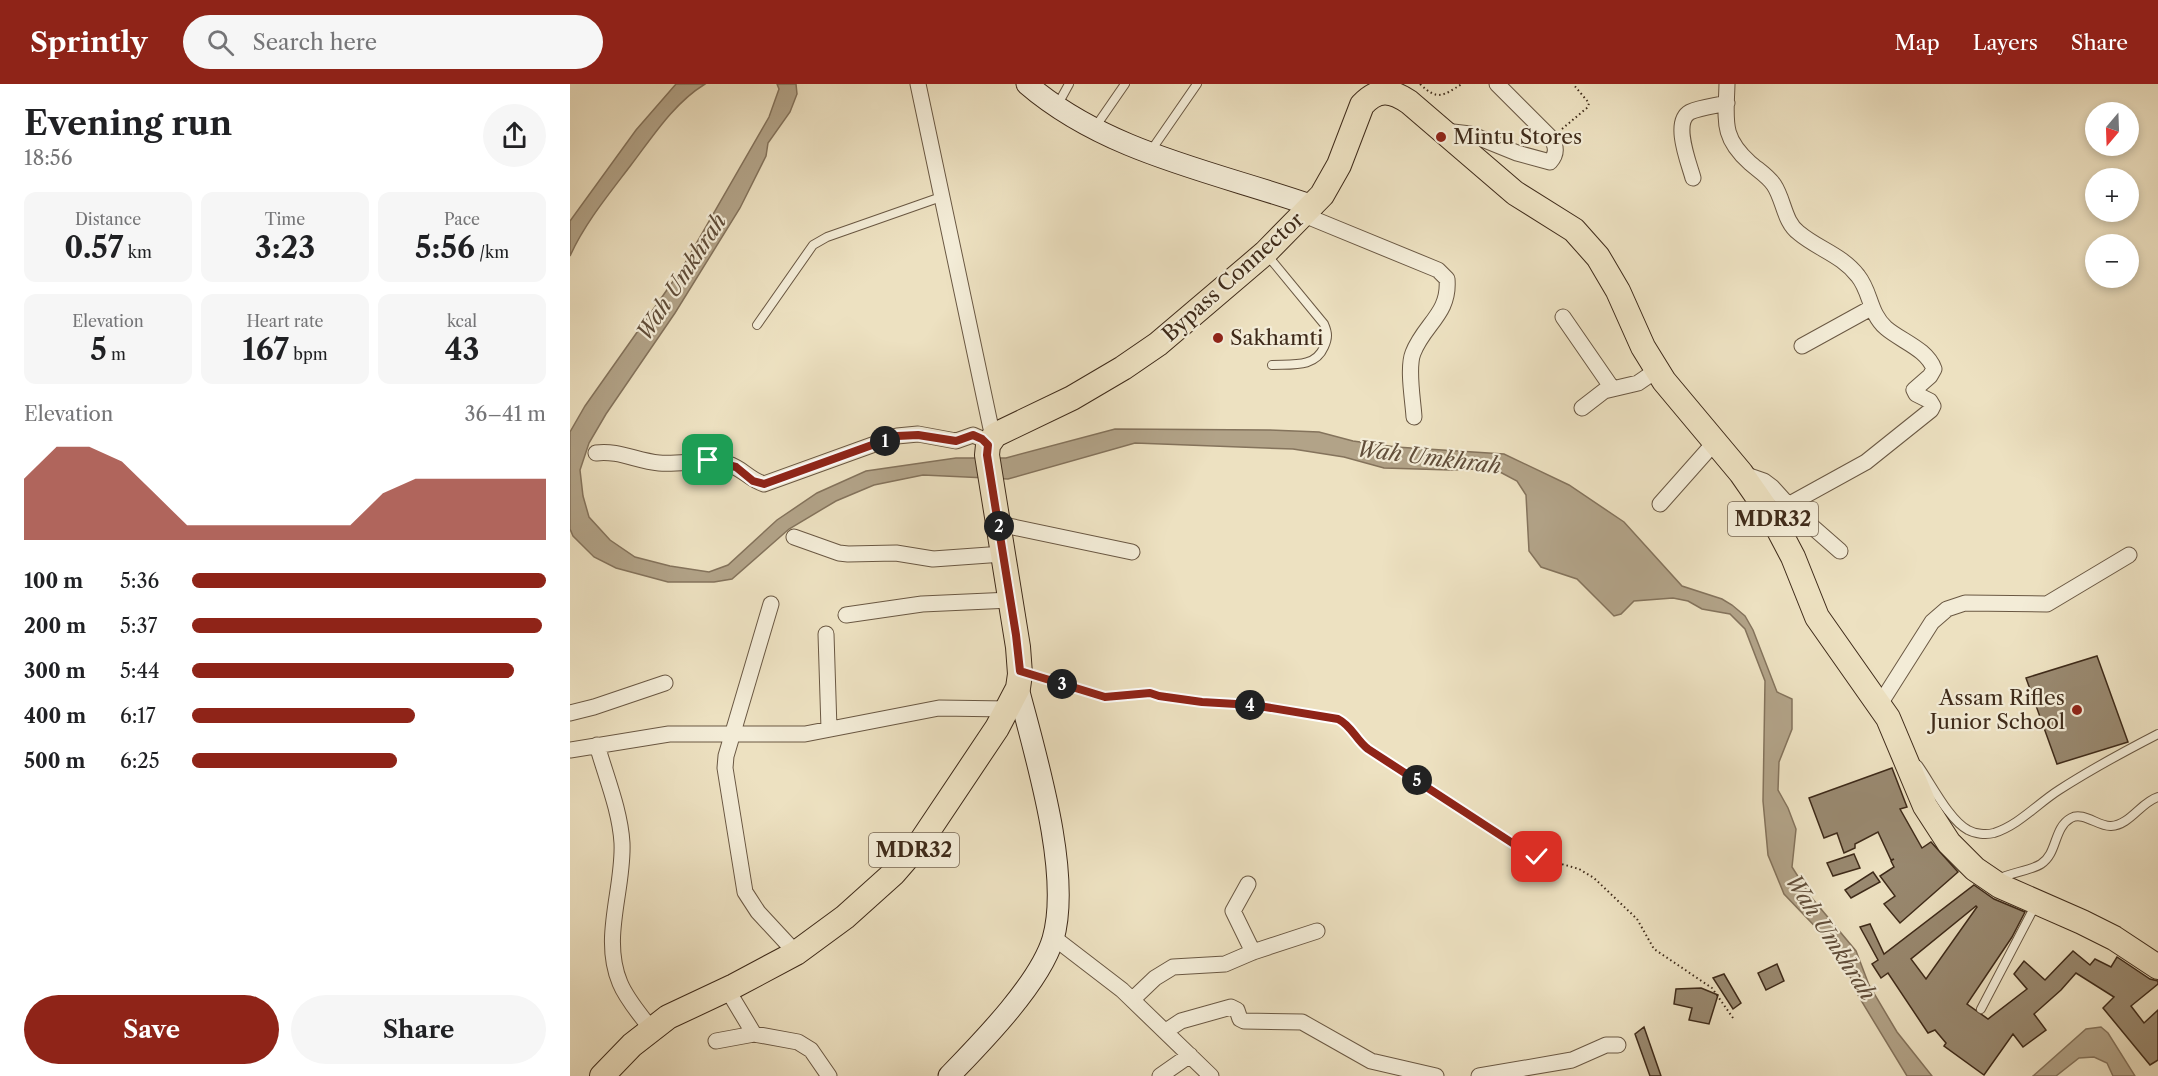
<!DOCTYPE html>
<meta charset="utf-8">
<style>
:root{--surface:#fff;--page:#f6f6f6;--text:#202124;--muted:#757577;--accent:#8f2418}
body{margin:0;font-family:"Libre Caslon Text",serif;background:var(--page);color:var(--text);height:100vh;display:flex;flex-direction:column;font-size:22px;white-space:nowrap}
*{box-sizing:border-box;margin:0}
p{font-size:20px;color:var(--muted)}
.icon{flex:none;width:33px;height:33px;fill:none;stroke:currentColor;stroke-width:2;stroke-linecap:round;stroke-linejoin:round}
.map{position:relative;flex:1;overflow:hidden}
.panel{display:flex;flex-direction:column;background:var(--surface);width:570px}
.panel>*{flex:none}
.needle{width:39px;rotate:199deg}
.controls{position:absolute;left:1515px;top:18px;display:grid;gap:12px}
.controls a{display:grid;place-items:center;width:54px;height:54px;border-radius:50%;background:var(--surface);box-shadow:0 3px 9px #0003;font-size:30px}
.pin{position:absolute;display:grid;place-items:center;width:51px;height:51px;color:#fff;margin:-26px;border-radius:12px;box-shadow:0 3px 9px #0006}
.km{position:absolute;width:30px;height:30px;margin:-15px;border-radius:50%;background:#222;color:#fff;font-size:16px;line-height:30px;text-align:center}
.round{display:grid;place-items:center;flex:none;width:63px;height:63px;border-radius:32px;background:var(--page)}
.overview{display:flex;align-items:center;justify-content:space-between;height:102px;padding:0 24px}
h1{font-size:33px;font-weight:800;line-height:45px}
.stats{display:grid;grid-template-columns:repeat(3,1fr);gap:9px;height:102px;padding:6px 24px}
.stats div{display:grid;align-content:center;border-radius:12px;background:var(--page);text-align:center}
.stats b{font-size:30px;font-weight:800}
.stats small{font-size:16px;font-weight:400}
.stats p{font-size:16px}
.chart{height:168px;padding:12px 24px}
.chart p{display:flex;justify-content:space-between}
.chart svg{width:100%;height:108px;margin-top:6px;fill:var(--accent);opacity:.7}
.cta{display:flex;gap:12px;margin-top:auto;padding:12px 24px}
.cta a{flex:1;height:69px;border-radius:36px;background:var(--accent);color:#fff;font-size:24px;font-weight:800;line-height:69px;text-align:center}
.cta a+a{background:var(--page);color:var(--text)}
ul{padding:0 24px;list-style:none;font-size:20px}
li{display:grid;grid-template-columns:96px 72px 1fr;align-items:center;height:45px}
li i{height:15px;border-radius:8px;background:var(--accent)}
header{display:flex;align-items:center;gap:36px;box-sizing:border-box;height:84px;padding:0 30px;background:var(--accent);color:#fff}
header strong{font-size:28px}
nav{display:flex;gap:33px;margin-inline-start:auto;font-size:21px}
.search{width:420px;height:54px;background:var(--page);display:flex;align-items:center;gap:15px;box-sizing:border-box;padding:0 21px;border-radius:33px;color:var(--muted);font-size:22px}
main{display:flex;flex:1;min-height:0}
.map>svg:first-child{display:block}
.water{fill:#b2a388;stroke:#84735c;stroke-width:1.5}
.building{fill:#998970;stroke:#3e2a19;stroke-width:1.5;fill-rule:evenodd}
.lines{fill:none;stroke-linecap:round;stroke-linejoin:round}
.lane-casing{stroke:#6a5843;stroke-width:10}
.street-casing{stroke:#6a5843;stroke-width:17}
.secondary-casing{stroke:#3e2a19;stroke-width:23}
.primary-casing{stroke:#3e2a19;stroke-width:26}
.path{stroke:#3e2a19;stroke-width:2;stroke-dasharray:1.5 3;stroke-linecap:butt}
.lane{stroke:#f3ecd7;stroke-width:8}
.street{stroke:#f3ecd7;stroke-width:15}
.secondary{stroke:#f3ecd7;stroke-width:21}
.primary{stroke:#ede1c1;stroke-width:24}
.route-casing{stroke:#fff;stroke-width:12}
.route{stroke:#8f2418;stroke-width:8}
.poi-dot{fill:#8f2418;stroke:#f3ecd7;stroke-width:2}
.labels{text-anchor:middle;stroke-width:4.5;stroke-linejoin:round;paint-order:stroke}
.shield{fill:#f3ecd7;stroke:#746452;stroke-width:1.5}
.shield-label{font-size:20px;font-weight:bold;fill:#3e2a19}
.poi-label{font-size:21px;fill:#3e2a19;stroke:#f3ecd7;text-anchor:start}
.street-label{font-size:21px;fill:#3e2a19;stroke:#f3ecd7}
.water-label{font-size:22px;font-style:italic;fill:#614e3a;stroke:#f3ecd7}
</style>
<header>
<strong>Sprintly</strong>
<div class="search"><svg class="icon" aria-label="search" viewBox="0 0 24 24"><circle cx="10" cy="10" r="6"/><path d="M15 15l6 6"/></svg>Search here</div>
<nav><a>Map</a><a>Layers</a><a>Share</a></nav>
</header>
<main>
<section class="panel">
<div class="overview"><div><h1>Evening run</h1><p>18:56</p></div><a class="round"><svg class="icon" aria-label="share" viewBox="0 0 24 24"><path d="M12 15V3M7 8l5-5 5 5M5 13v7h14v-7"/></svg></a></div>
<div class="stats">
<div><p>Distance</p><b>0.57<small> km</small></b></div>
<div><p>Time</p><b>3:23</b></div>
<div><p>Pace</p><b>5:56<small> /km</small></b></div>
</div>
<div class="stats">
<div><p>Elevation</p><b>5<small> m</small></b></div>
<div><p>Heart rate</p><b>167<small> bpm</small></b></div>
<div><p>kcal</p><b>43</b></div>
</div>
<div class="chart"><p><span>Elevation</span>36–41 m</p>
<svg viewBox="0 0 160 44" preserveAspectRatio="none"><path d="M0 44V19L10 6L20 6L30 12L40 25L50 38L60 38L70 38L80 38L90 38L100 38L110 25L120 19L130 19L140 19L150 19L160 19V44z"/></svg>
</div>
<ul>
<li><b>100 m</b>5:36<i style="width:100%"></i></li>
<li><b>200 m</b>5:37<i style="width:99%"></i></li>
<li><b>300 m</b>5:44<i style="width:91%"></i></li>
<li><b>400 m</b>6:17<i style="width:63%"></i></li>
<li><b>500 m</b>6:25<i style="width:58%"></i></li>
</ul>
<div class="cta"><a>Save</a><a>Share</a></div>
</section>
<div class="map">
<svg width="1588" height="992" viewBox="0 0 1588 992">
<rect width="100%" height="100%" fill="#ede1c1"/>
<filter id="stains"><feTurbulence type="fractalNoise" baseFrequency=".00333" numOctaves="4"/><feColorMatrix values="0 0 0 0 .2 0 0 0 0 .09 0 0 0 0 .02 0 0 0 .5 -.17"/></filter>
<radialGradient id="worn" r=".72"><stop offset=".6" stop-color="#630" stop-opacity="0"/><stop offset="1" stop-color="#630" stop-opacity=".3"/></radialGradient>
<path class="water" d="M106 0H135C104 19 83 52 61 81 39 110 15 139 0 172V137L66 46Z
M207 0H226L227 10 220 28 198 59 196 72 170 124 105 229 36 330 19 359 10 386 13 412 19 433 40 456 65 473 100 482 139 488 158 481 207 436 247 409 296 387 386 374H436L545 345 699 346 749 348 783 357 826 363 934 370 999 401 1054 438 1112 502 1152 515 1162 521 1175 532 1183 546 1207 608 1222 615V645L1209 678 1208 706 1218 724 1226 745 1222 783 1241 813 1286 867 1299 901 1327 948 1362 992H1337L1289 913 1278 888 1258 856 1214 810 1198 771 1193 717 1195 597 1175 545 1160 530 1132 525 1118 517 1103 514 1064 517 1051 530 1044 532 1007 495 971 483 959 467 956 411 947 397 930 388 909 385 881 386 814 384 774 373 723 365 565 359 438 395 353 391 304 401 266 417 219 445 162 495 144 498H98L46 484 24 473 3 452 0 445V348L15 322 111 186 199 33 209 5Z
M1531 943 1538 949 1565 992H1543L1537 979 1524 973 1509 974 1486 992H1463L1516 945Z"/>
<path class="building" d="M1527 572 1558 658 1487 680 1456 594Z
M1322 684 1337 723 1330 725 1352 764 1361 758 1388 788 1330 839 1314 820 1325 812 1310 792 1324 783 1321 777 1324 775 1321 776 1308 748 1285 760V764L1274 769 1267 749 1254 754 1239 714Z
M1284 770 1290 784 1263 792 1257 779Z
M1303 788 1310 798 1281 814 1275 806Z
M1404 801 1424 815 1455 828 1442 853 1397 920 1418 935 1457 905 1444 890 1454 877 1475 896 1503 867 1520 881 1525 875 1541 883 1547 873 1580 895 1588 897V900L1561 922 1574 939 1588 926V976L1580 981 1533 924 1544 913 1506 889 1491 906 1464 930 1476 946 1453 963 1443 950 1414 991 1374 962 1376 959 1365 946 1358 949 1318 889 1311 894 1302 880 1308 876 1290 843 1300 840 1314 870ZM1406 822 1407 823 1356 895 1341 875Z
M1207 880 1214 897 1196 906 1188 889Z
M1154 890 1171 919 1163 925 1143 894Z
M1131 904 1148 911 1139 940 1119 936 1122 924 1104 920 1106 905Z
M1074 943 1091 992H1080L1065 950Z"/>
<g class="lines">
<defs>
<path id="lane" d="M488 20 499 0
M526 42 555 0
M580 68 627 0
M698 172 754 240C758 249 758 254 754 263 745 284 722 280 702 281
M187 241 243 161 257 153 371 113
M1348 681C1361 699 1379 736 1398 746 1405 750 1416 751 1424 749 1449 741 1467 720 1489 706 1520 686 1555 667 1588 650
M1428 795C1440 789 1462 786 1471 780 1488 769 1483 744 1501 734 1513 727 1529 743 1541 742 1560 741 1571 718 1588 713
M1411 925 1466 820"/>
<path id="street" d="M348 0 423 354
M1157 0C1156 37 1151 53 1180 79 1188 86 1198 92 1204 101 1214 116 1214 138 1229 149 1248 165 1272 171 1288 192 1301 208 1299 229 1316 244 1331 257 1357 265 1364 285L1360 292 1344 306 1346 310 1360 317 1363 322 1361 326 1296 378 1218 421
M875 47 900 50 947 69 980 78C987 70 987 63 981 54L927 0
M1123 94C1119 79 1102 38 1120 28 1131 23 1145 22 1157 19
M734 131 868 186 877 195C880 230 854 240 843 269 837 284 843 316 844 333
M993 233 1042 304
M1232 262 1301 224
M1012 324 1034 307 1068 299 1087 286
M26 369C48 366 67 377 89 379 113 381 135 373 158 380 172 384 180 396 194 400L327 352 348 350 386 357 403 351 412 355 418 361
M1171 389 1194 397 1202 403 1221 424 1270 467
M1090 420 1145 358
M429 440 562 468
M224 453 269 469 278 470 326 469 363 475 433 470
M201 520 156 672 155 684 175 808 188 828 226 869
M276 531 352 520 441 516
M256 550 259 645
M1310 620 1362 538 1377 525 1395 519 1477 520 1559 471
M0 629 24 623 95 599
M27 661C36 693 50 726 52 759 54 805 31 854 50 899 57 916 70 930 81 945
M0 666 99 650H235L369 624 438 625
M678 800 663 827 683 868
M483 853 552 906 641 992
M157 905 184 950
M563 915 585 894 603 883 655 880 683 868 747 847
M596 947 611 937 661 923 667 926 670 935 674 937 732 938 801 977 866 992
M146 957 184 950 228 958 241 966 259 992
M590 992 620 971
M909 992 1002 976 1036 961H1048"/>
<path id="secondary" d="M457 0C537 69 646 88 743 122
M379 992C411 959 470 899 483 855 502 789 465 670 448 604"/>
<path id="primary" d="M32 992 62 961 98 933 164 902 226 869 275 833 324 789 350 759 427 644 448 604 450 590 448 563 417 371 418 361 425 351 502 314 553 284 588 260 695 169 752 111 769 81 792 21C808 4 821 6 839 18L945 109 1004 146 1028 173 1048 207 1073 263 1094 297 1171 389 1203 435 1223 473 1247 533 1318 634 1355 722 1379 759 1405 785 1430 802 1512 838 1544 854 1588 883"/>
</defs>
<use href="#lane" class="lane-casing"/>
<use href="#street" class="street-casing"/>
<use href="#secondary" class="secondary-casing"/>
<use href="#primary" class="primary-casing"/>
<path class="path" d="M850 0C868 17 872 12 892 0
M992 45 1018 23 1019 19 1003 0
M467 592 535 613 581 609 589 612 632 618 683 621 768 635C782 642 786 656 798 665L950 764 967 773 1009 785 1024 794 1067 835 1084 865 1142 904 1163 934"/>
<use href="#lane" class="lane"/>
<use href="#street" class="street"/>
<use href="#secondary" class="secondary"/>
<use href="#primary" class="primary"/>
</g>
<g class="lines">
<defs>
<path id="route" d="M138 376 166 383 183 397 194 400 327 352 348 351 386 357 403 351 412 355 418 361 417 371 446 551 450 587 535 613 580 609 589 612 632 618 683 621 768 635C782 642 786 656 798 665L950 764 967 773"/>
</defs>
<use href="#route" class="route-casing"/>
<use href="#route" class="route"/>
</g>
<g class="poi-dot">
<circle cx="871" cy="53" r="6"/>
<circle cx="648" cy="254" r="6"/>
<circle cx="1507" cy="626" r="6"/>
</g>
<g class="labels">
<g class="shield">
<rect x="1158" y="418" width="90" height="34" rx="4.5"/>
<rect x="299" y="749" width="90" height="34" rx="4.5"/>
</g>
<g class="shield-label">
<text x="1203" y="442">MDR32</text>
<text x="344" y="773">MDR32</text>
</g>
<g class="poi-label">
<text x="883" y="60">Mintu Stores</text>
<text x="660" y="261">Sakhamti</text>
<text x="1495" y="621" text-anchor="end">Assam Rifles<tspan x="1495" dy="24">Junior School</tspan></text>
</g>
<g class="street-label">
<text transform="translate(663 193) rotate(-42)" y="7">Bypass Connector</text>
</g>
<g class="water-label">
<text transform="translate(111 193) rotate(-57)" y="8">Wah Umkhrah</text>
<text transform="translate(859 373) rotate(7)" y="8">Wah Umkhrah</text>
<text transform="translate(1261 853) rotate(57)" y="8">Wah Umkhrah</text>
</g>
</g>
<rect width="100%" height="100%" filter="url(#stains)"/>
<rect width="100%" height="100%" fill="url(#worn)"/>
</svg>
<div class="controls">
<a><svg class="needle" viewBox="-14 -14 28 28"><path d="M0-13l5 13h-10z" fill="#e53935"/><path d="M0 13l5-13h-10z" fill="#757577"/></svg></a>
<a>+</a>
<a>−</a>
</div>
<div class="pin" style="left:138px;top:376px;background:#1e9e55"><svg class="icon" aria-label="arrive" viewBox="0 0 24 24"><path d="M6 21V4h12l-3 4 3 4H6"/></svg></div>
<div class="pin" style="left:967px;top:773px;background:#d93025"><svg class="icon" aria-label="check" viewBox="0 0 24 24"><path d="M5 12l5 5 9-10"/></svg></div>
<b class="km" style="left:315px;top:357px">1</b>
<b class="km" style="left:429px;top:442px">2</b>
<b class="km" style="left:492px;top:600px">3</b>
<b class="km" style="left:680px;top:621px">4</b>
<b class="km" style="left:847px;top:696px">5</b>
</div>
</main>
